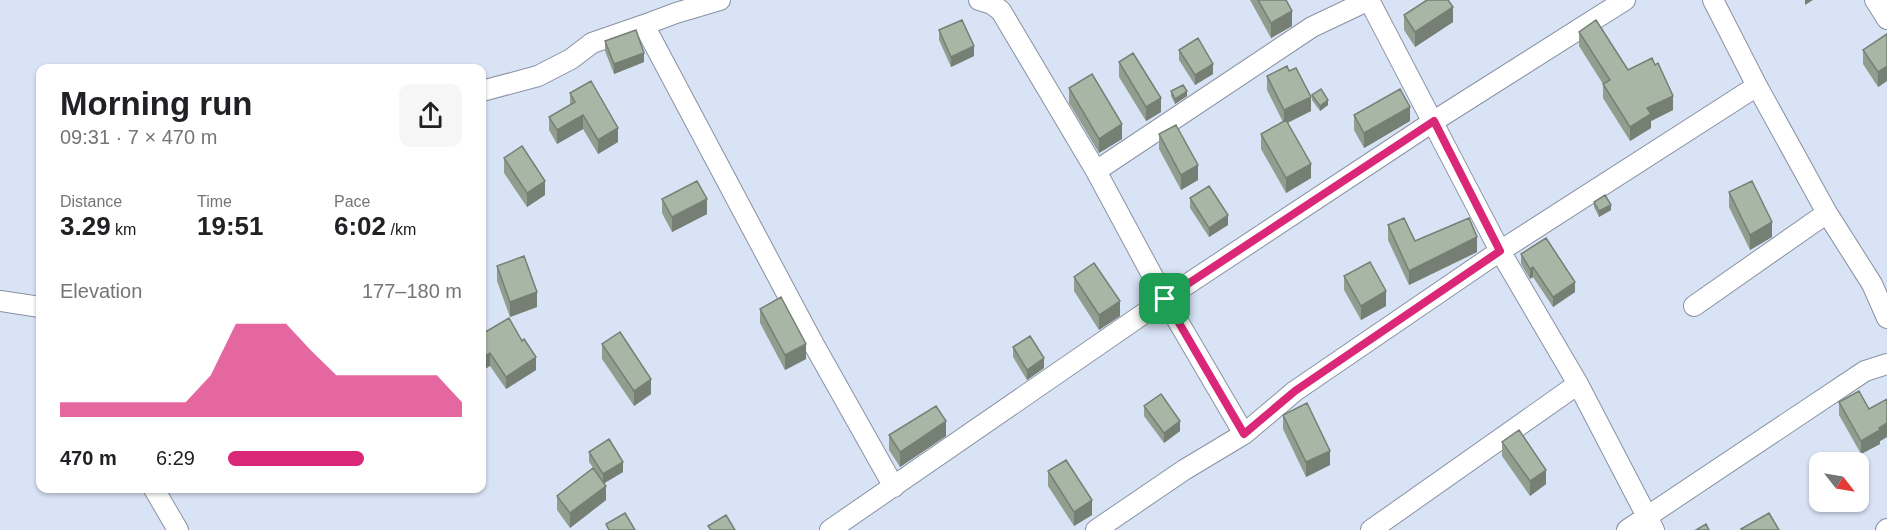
<!DOCTYPE html>
<meta charset="utf-8">
<style>
:root{--surface:#fff;--page:#f6f6f6;--text:#202124;--muted:#757577;--accent:#db2777}
body{margin:0;font-family:Helvetica,sans-serif;background:var(--page);color:var(--text);height:100vh;display:flex;flex-direction:column;font-size:22px;white-space:nowrap}
*{box-sizing:border-box;margin:0}
p{font-size:20px;color:var(--muted)}
.icon{flex:none;width:33px;height:33px;fill:none;stroke:currentColor;stroke-width:2;stroke-linecap:round;stroke-linejoin:round}
.map{position:relative;flex:1;overflow:hidden}
.side{position:absolute;left:36px;top:64px;width:450px;height:429px;display:flex;flex-direction:column;background:var(--surface);border-radius:12px;box-shadow:0 2px 4px #0004}
.side>*{flex:none}
.needle{width:39px;rotate:121deg}
.buttons{position:absolute;left:1809px;top:452px;display:grid;gap:12px}
.buttons a{display:grid;place-items:center;width:60px;height:60px;border-radius:12px;background:var(--surface);box-shadow:0 2px 4px #0004;font-size:30px}
.pin{position:absolute;display:grid;place-items:center;width:51px;height:51px;color:#fff;margin:-26px;border-radius:12px;box-shadow:0 3px 9px #0006}
.round{display:grid;place-items:center;flex:none;width:63px;height:63px;border-radius:12px;background:var(--page)}
.summary{display:flex;align-items:center;justify-content:space-between;height:102px;padding:0 24px}
h1{font-size:33px;font-weight:600;line-height:45px}
.metrics{display:grid;grid-template-columns:repeat(3,1fr);gap:9px;height:102px;padding:6px 24px}
.metrics div{display:grid;align-content:center}
.metrics b{font-size:26px;font-weight:600}
.metrics small{font-size:16px;font-weight:400}
.metrics p{font-size:16px}
.chart{height:168px;padding:12px 24px}
.chart p{display:flex;justify-content:space-between}
.chart svg{width:100%;height:108px;margin-top:6px;fill:var(--accent);opacity:.7}
ul{padding:0 24px;list-style:none;font-size:20px}
li{display:grid;grid-template-columns:96px 72px 1fr;align-items:center;height:45px}
li i{height:15px;border-radius:8px;background:var(--accent)}
.map>svg:first-child{display:block}
.lines{fill:none;stroke-linecap:round;stroke-linejoin:round}
.minor-casing{stroke:#8992a3;stroke-width:22}
.minor{stroke:#fff;stroke-width:20}
.wall{fill:#909d8f}
.shaded-wall{fill:#767f74}
.building{fill:#a8b6a6;stroke:#767f74;stroke-width:1.5}
.route-casing{stroke:#fff;stroke-width:12}
.route{stroke:#db2777;stroke-width:8}
</style>
<div class="map">
<svg width="1887" height="530" viewBox="0 0 1887 530">
<rect width="100%" height="100%" fill="#d9e3f6"/>
<g class="lines">
<defs>
<path id="minor" d="M720 0 676 13 644 25 813 343 894 487
M979 0 992 4 1001 11 1096 171
M1369 0 1500 251 1578 384 1654 530
M1713 0 1757 86 1827 213 1872 284 1887 318
M1875 0 1887 19
M482 91 538 76 571 59 592 43 644 25
M0 301 40 307
M1694 306 1827 213
M1244 434 1165 299 1096 171 1312 27 1369 0
M154 489 178 530
M830 530 1165 299 1434 121 1625 0
M1096 530 1184 470 1244 434 1295 391 1500 251 1757 86
M1371 530 1578 384
M1627 530 1865 371 1887 364
M1886 530 1887 529"/>
</defs>
<use href="#minor" class="minor-casing"/>
<use href="#minor" class="minor"/>
</g>
<path class="wall" d="M1250 0H1286L1292 26 1271 38Z
M1404 15 1453 22 1415 47 1404 30Z
M939 30 974 56 951 67 939 40Z
M1579 32 1628 70 1673 110 1651 121V128L1630 141 1603 98V84L1579 46Z
M1887 34V81L1878 87 1863 64V50Z
M605 41 644 62 614 74 605 51Z
M1179 50 1213 74 1195 85 1179 60Z
M1119 62 1161 112 1146 121 1119 77Z
M1289 71 1311 111 1288 123 1311 178 1286 193 1261 149V134L1283 122 1267 90V76Z
M1069 88 1122 139 1099 153 1069 103Z
M1171 91 1187 96 1175 104 1171 96Z
M570 93 618 142 598 154 583 129 557 144 549 130V117L570 105Z
M1312 95 1328 105 1320 111 1312 100Z
M1354 115 1410 121 1364 148 1354 130Z
M1159 134 1198 180 1181 190 1159 149Z
M504 158 545 195 527 207 504 173Z
M1729 192 1772 237 1750 250 1729 207Z
M1190 198 1228 225 1209 237 1190 208Z
M662 199 707 214 672 232 662 213Z
M1594 202 1611 210 1599 217 1594 207Z
M1388 225 1415 241 1477 252 1409 285 1388 240Z
M1521 254 1575 292 1553 307 1533 277 1530 279 1521 264Z
M497 266 537 307 510 317 497 281Z
M1344 276 1386 306 1361 320 1344 290Z
M1074 277 1120 316 1099 330 1074 291Z
M760 309 806 359 785 370 760 323Z
M482 334 536 370 506 389 490 366Z
M602 344 651 394 634 406 602 359Z
M1013 347 1044 368 1027 380 1013 357Z
M1887 399V437L1880 441V444L1861 454 1839 415V402L1869 409Z
M1144 406 1180 431 1164 443 1144 416Z
M1283 415 1330 465 1306 477 1283 429Z
M889 435 946 436 900 467 889 450Z
M1502 442 1546 484 1530 496 1502 456Z
M589 452 623 472 604 483 606 500 570 528 557 510V496L594 469 589 462Z
M1048 471 1092 515 1074 526 1048 486Z"/>
<path class="shaded-wall" d="M1805 0H1813L1805 5Z
M1453 7V22L1415 47V32Z
M1292 11V26L1271 38V23Z
M974 46V56L951 67V57Z
M644 53V62L614 74V64Z
M1213 64V74L1195 85V75Z
M1887 66V81L1878 87V72Z
M1187 91V96L1175 104V99Z
M1673 96V110L1651 121V128L1630 141V127L1647 108Z
M1311 97V111L1284 124V110Z
M1161 98V112L1146 121V107Z
M1328 100V105L1320 111V106Z
M1410 107V121L1364 148V133Z
M583 115V129L557 144V130Z
M1122 124V139L1099 153V139Z
M618 128V142L598 154V140Z
M1311 164V178L1286 193V178Z
M1198 165V180L1181 190V175Z
M545 181V195L527 207V193Z
M707 199V214L672 232V217Z
M1611 205V210L1599 217V211Z
M1228 215V225L1209 237V228Z
M1772 222V237L1750 250V235Z
M1477 237V252L1409 285V271Z
M1533 267V277L1530 279V269Z
M1575 282V292L1553 307V297Z
M1386 291V306L1361 320V306Z
M537 292V307L510 317V302Z
M1120 301V316L1099 330V315Z
M806 344V359L785 370V355Z
M490 353V366L482 371V358Z
M536 357V370L506 389V377Z
M1044 358V368L1027 380V370Z
M651 379V394L634 406V391Z
M946 421V436L900 467V452Z
M1180 421V431L1164 443V433Z
M1887 423V437L1880 441V444L1861 454V441Z
M1330 451V465L1306 477V462Z
M623 462V472L603 484V474Z
M1546 470V484L1530 496V481Z
M606 486V500L570 528V513Z
M1092 500V515L1074 526V512Z"/>
<path class="building" d="M1258 0H1286L1292 11 1271 23Z
M1427 0H1448L1453 7 1415 32 1404 15Z
M962 20 974 46 951 57 939 30Z
M1596 20 1628 70 1652 58 1655 65 1658 63 1673 96 1647 108 1651 114 1630 127 1603 84 1610 80 1579 32Z
M636 30 644 53 614 64 605 41Z
M1887 34V66L1878 72 1863 50Z
M1198 38 1213 64 1195 75 1179 50Z
M1133 53 1161 98 1146 107 1119 62Z
M1287 66 1289 71 1296 68 1311 97 1284 110 1267 76Z
M1092 74 1122 124 1099 139 1069 88Z
M591 81 618 128 598 140 583 115 557 130 549 117 575 102 570 93Z
M1183 85 1187 91 1175 99 1171 91Z
M1321 89 1328 100 1320 106 1312 95Z
M1400 89 1410 107 1364 133 1354 115Z
M1286 120 1311 164 1286 178 1261 134Z
M1176 125 1198 165 1181 175 1159 134Z
M522 146 545 181 527 193 504 158Z
M697 181 707 199 672 217 662 199Z
M1752 181 1772 222 1750 235 1729 192Z
M1209 186 1228 215 1209 228 1190 198Z
M1605 195 1611 205 1599 211 1594 202Z
M1404 218 1415 241 1469 218 1477 237 1409 271 1388 225Z
M1546 238 1575 282 1553 297 1533 267 1530 269 1521 254Z
M524 256 537 292 510 302 497 266Z
M1370 262 1386 291 1361 306 1344 276Z
M1094 263 1120 301 1099 315 1074 277Z
M781 297 806 344 785 355 760 309Z
M509 318 522 341 524 339 536 357 506 377 490 353 482 358V334Z
M620 332 651 379 634 391 602 344Z
M1030 336 1044 358 1027 370 1013 347Z
M1859 391 1869 409 1887 399V423L1879 428 1880 430 1861 441 1839 402Z
M1161 394 1180 421 1164 433 1144 406Z
M1307 403 1330 451 1306 462 1283 415Z
M936 406 946 421 900 452 889 435Z
M1519 430 1546 470 1530 481 1502 442Z
M609 439 623 462 603 474 589 452Z
M1066 460 1092 500 1074 512 1048 471Z
M593 468 606 486 570 513 557 496Z
M625 513 635 530H609L606 524Z
M1769 513 1779 530H1742L1741 529Z
M726 515 735 530H711L708 526Z
M1706 524 1709 530H1696Z"/>
<g class="lines">
<defs>
<path id="route" d="M1434 121 1500 251 1295 391 1244 434 1165 299Z"/>
</defs>
<use href="#route" class="route-casing"/>
<use href="#route" class="route"/>
</g>
</svg>
<div class="buttons">
<a><svg class="needle" viewBox="-14 -14 28 28"><path d="M0-13l5 13h-10z" fill="#e53935"/><path d="M0 13l5-13h-10z" fill="#757577"/></svg></a>
</div>
<div class="pin" style="left:1165px;top:299px;background:#1e9e55"><svg class="icon" aria-label="arrive" viewBox="0 0 24 24"><path d="M6 21V4h12l-3 4 3 4H6"/></svg></div>
<section class="side">
<div class="summary"><div><h1>Morning run</h1><p>09:31 · 7 × 470 m</p></div><a class="round"><svg class="icon" aria-label="share" viewBox="0 0 24 24"><path d="M12 15V3M7 8l5-5 5 5M5 13v7h14v-7"/></svg></a></div>
<div class="metrics">
<div><p>Distance</p><b>3.29<small> km</small></b></div>
<div><p>Time</p><b>19:51</b></div>
<div><p>Pace</p><b>6:02<small> /km</small></b></div>
</div>
<div class="chart"><p><span>Elevation</span>177–180 m</p>
<svg viewBox="0 0 160 44" preserveAspectRatio="none"><path d="M0 44V38L10 38L20 38L30 38L40 38L50 38L60 27L70 6L80 6L90 6L100 17L110 27L120 27L130 27L140 27L150 27L160 38V44z"/></svg>
</div>
<ul>
<li><b>470 m</b>6:29<i style="width:58%"></i></li>
</ul>
</section>
</div>
